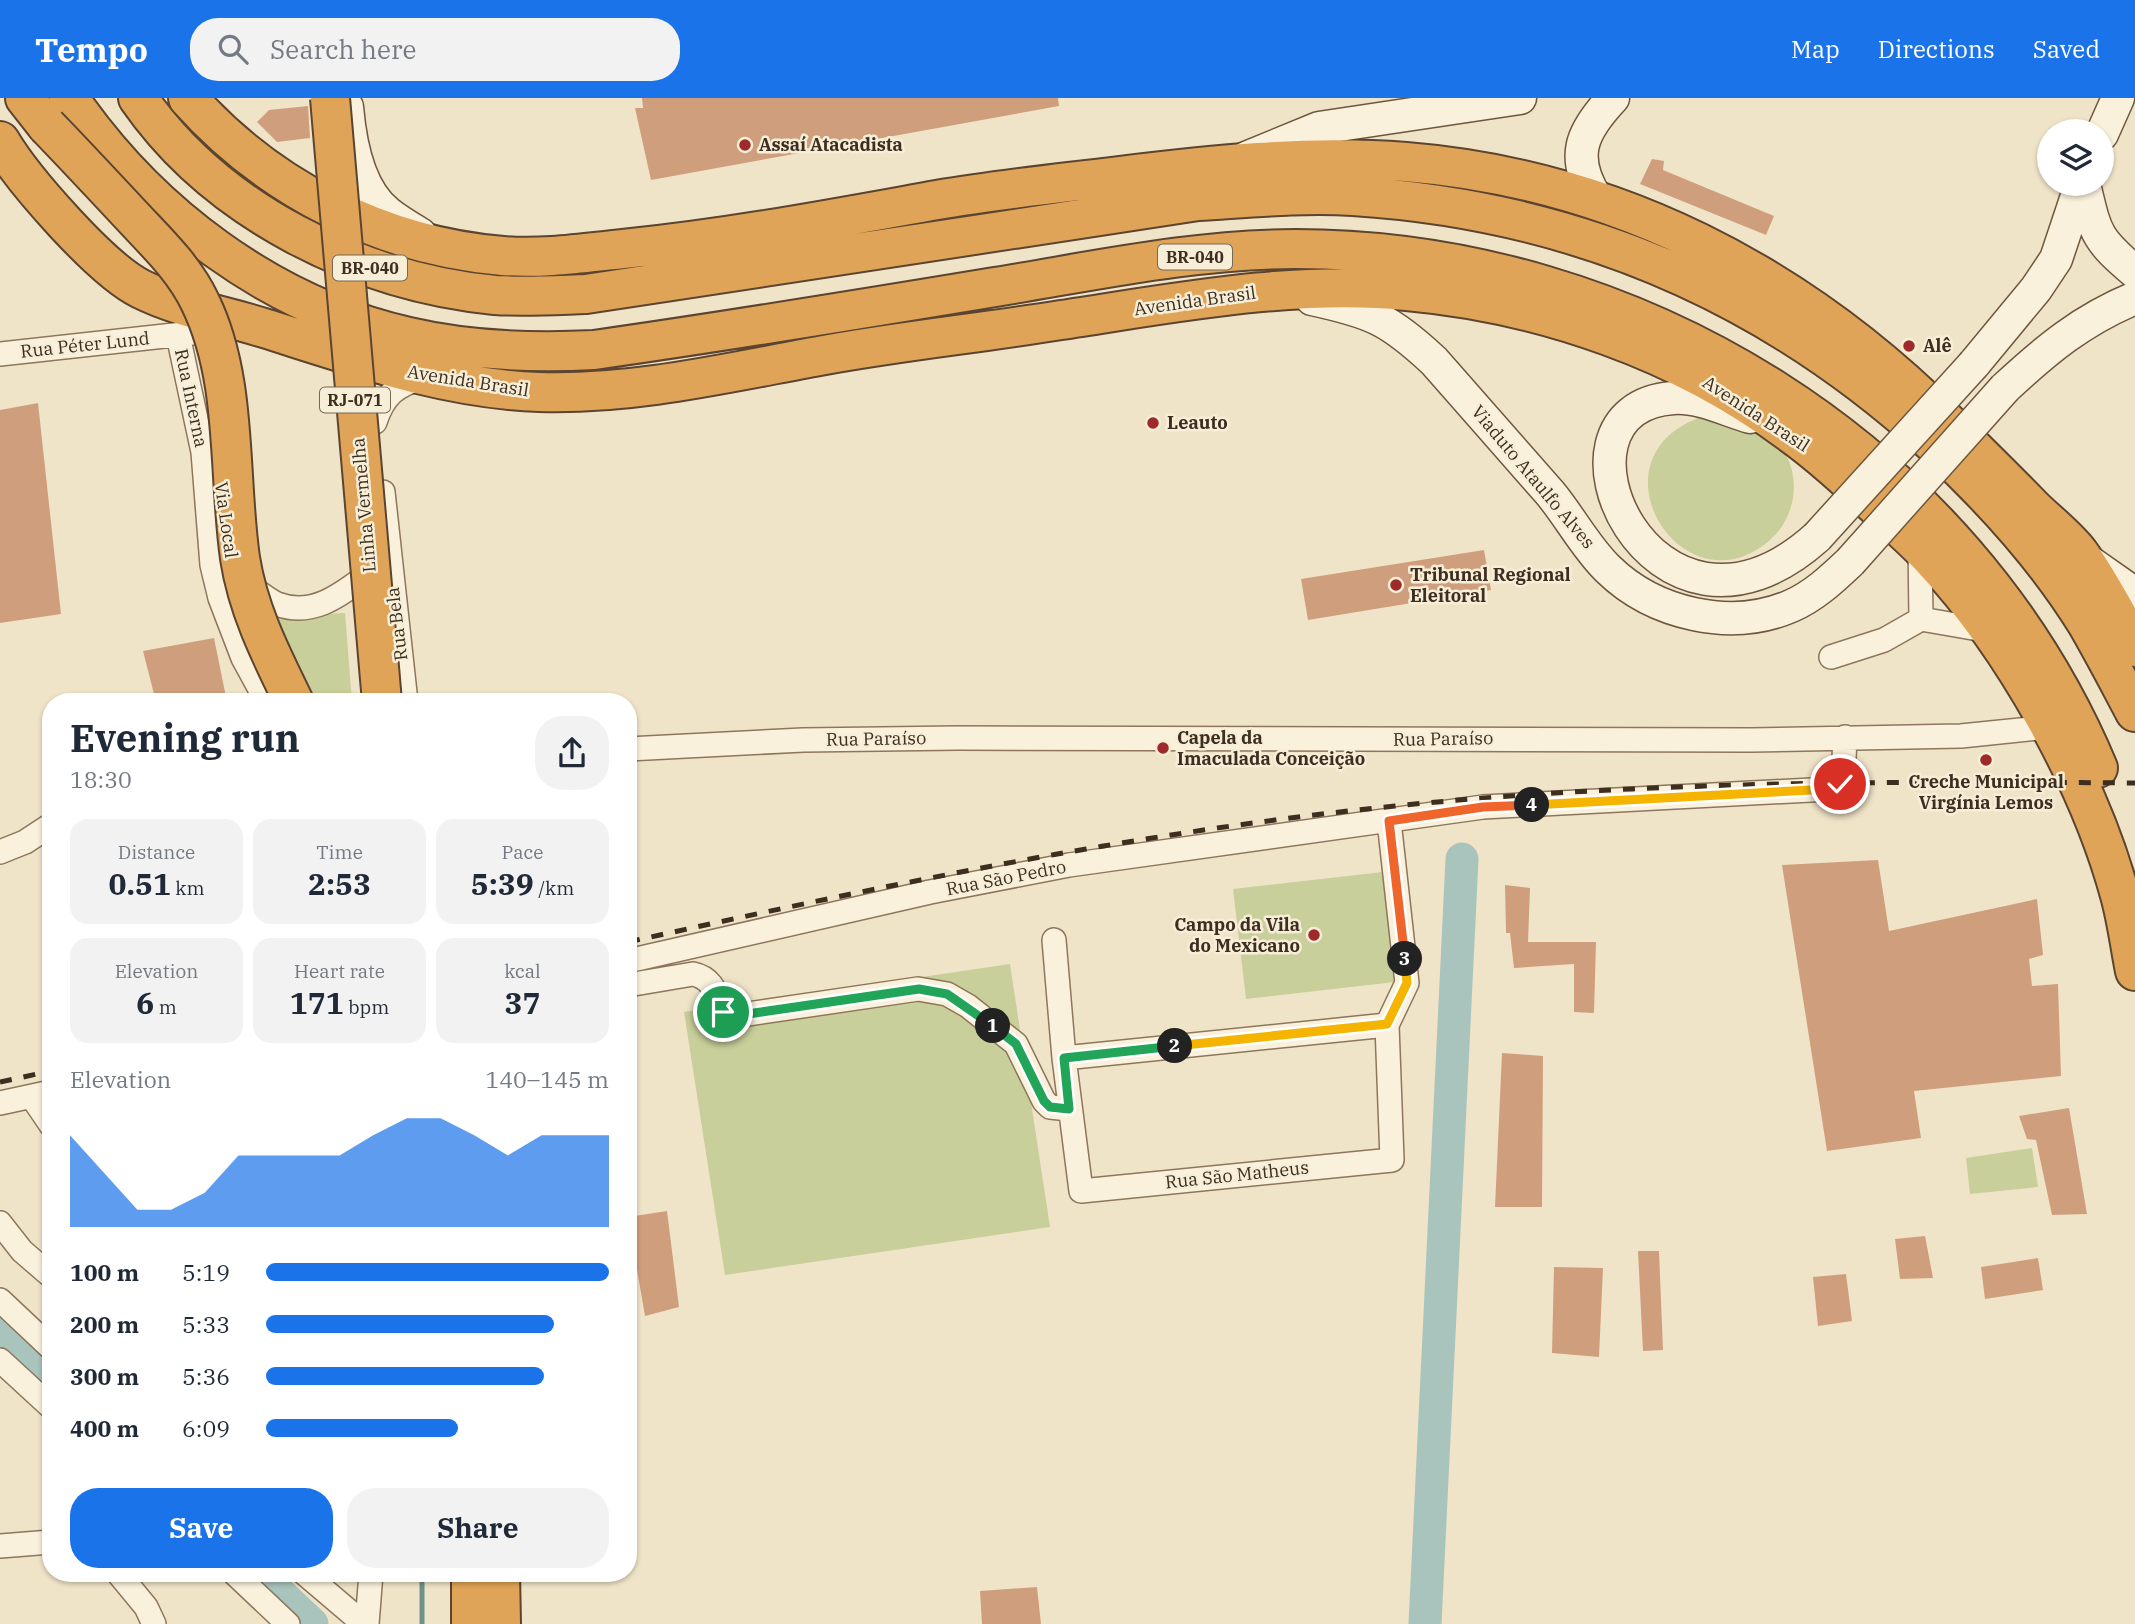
<!DOCTYPE html>
<meta charset="utf-8">
<style>
:root{--surface:#fff;--page:#f2f2f3;--text:#1f2937;--muted:#747a83;--accent:#1a73e8}
body{margin:0;font-family:"IBM Plex Serif",serif;background:var(--page);color:var(--text);height:100vh;display:flex;flex-direction:column;font-size:26px;white-space:nowrap}
*{box-sizing:border-box;margin:0}
p{font-size:23px;color:var(--muted)}
.icon{flex:none;width:38px;height:38px;fill:none;stroke:currentColor;stroke-width:2;stroke-linecap:round;stroke-linejoin:round}
.map{position:relative;flex:1;overflow:hidden}
.drawer{position:absolute;left:42px;top:595px;width:595px;height:889px;display:flex;flex-direction:column;background:var(--surface);border-radius:28px;box-shadow:0 2px 5px #0004}
.drawer>*{flex:none}
.buttons{position:absolute;left:2037px;top:21px;display:grid;gap:14px}
.buttons a{display:grid;place-items:center;width:77px;height:77px;border-radius:50%;background:var(--surface);box-shadow:0 2px 5px #0004;font-size:35px}
.pin{position:absolute;display:grid;place-items:center;width:60px;height:60px;color:#fff;margin:-30px;border:4px solid #fff;border-radius:50%;box-shadow:0 2px 7px #0007}
.km{position:absolute;width:35px;height:35px;margin:-18px;border-radius:50%;background:#222;color:#fff;font-size:19px;line-height:35px;text-align:center}
.round{display:grid;place-items:center;flex:none;width:74px;height:74px;border-radius:28px;background:var(--page)}
.head{display:flex;align-items:center;justify-content:space-between;height:119px;padding:0 28px}
h1{font-size:38px;font-weight:700;line-height:52px}
.metrics{display:grid;grid-template-columns:repeat(3,1fr);gap:10px;height:119px;padding:7px 28px}
.metrics div{display:grid;align-content:center;border-radius:18px;background:var(--page);text-align:center}
.metrics b{font-size:30px;font-weight:700}
.metrics small{font-size:19px;font-weight:400}
.metrics p{font-size:19px}
.chart{height:196px;padding:14px 28px}
.chart p{display:flex;justify-content:space-between}
.chart svg{width:100%;height:126px;margin-top:7px;fill:var(--accent);opacity:.7}
.cta{display:flex;gap:14px;margin-top:auto;padding:14px 28px}
.cta a{flex:1;height:80px;border-radius:28px;background:var(--accent);color:#fff;font-size:28px;font-weight:700;line-height:80px;text-align:center}
.cta a+a{background:var(--page);color:var(--text)}
ul{padding:0 28px;list-style:none;font-size:23px}
li{display:grid;grid-template-columns:112px 84px 1fr;align-items:center;height:52px}
li i{height:18px;border-radius:9px;background:var(--accent)}
header{display:flex;align-items:center;gap:42px;box-sizing:border-box;height:98px;padding:0 35px;background:var(--accent);color:#fff}
header strong{font-size:33px}
nav{display:flex;gap:38px;margin-inline-start:auto;font-size:24px}
.search{width:490px;height:63px;background:var(--page);display:flex;align-items:center;gap:18px;box-sizing:border-box;padding:0 24px;border-radius:28px;color:var(--muted);font-size:26px}
.map>svg:first-child{display:block}
.green{fill:#c9cf9b}
.lines{fill:none;stroke-linecap:round;stroke-linejoin:round}
.stream{stroke:#6f938a;stroke-width:5}
.river{stroke:#a9c4bc;stroke-width:33}
.building{fill:#cf9f7d}
.street-casing{stroke:#8d765c;stroke-width:26}
.secondary-casing{stroke:#6f573f;stroke-width:35}
.highway-casing{stroke:#5b4430;stroke-width:42}
.street{stroke:#faf1dc;stroke-width:23}
.secondary{stroke:#faf1dc;stroke-width:32}
.highway{stroke:#e0a458;stroke-width:38}
.rail{stroke:#3d2e20;stroke-width:5;stroke-dasharray:12 12;stroke-linecap:butt}
.secondary-bridge-casing{stroke:#6f573f;stroke-width:35;stroke-linecap:butt}
.highway-bridge-casing{stroke:#5b4430;stroke-width:42;stroke-linecap:butt}
.secondary-bridge{stroke:#faf1dc;stroke-width:32}
.highway-bridge{stroke:#e0a458;stroke-width:38}
.split-1-casing{stroke:#fff;stroke-width:14}
.split-2-casing{stroke:#fff;stroke-width:14}
.split-3-casing{stroke:#fff;stroke-width:14}
.split-4-casing{stroke:#fff;stroke-width:14}
.split-5-casing{stroke:#fff;stroke-width:14}
.split-1{stroke:#22a559;stroke-width:9}
.split-2{stroke:#22a559;stroke-width:9}
.split-3{stroke:#f5b400;stroke-width:9}
.split-4{stroke:#f0652b;stroke-width:9}
.split-5{stroke:#f5b400;stroke-width:9}
.poi-dot{fill:#9e2a2b;stroke:#f7eed8;stroke-width:2.5}
.labels{text-anchor:middle;stroke-width:5;stroke-linejoin:round;paint-order:stroke}
.shield{fill:#f7eed8;stroke:#756857;stroke-width:2}
.shield-label{font-size:16px;font-weight:bold;fill:#3d2e20}
.poi-label{font-size:18px;font-weight:bold;fill:#3d2e20;stroke:#f7eed8;text-anchor:start}
.street-label{font-size:18px;fill:#3d2e20;stroke:#f7eed8}
</style>
<header>
<strong>Tempo</strong>
<div class="search"><svg class="icon" aria-label="search" viewBox="0 0 24 24"><circle cx="10" cy="10" r="6"/><path d="M15 15l6 6"/></svg>Search here</div>
<nav><a>Map</a><a>Directions</a><a>Saved</a></nav>
</header>
<div class="map">
<svg width="2135" height="1526" viewBox="0 0 2135 1526">
<rect width="100%" height="100%" fill="#f0e4c8"/>
<path class="green" d="M1713 315C1733 323 1758 330 1777 342 1781 344 1783 350 1785 355 1801 383 1795 420 1770 442 1681 520 1578 351 1713 315Z
M345 515 352 604H311L269 518Z
M1383 774 1395 884 1246 901 1233 791Z
M1010 866 1050 1129 725 1177 684 914Z
M2032 1050 2038 1089 1970 1096 1966 1060Z"/>
<g class="lines">
<path class="stream" d="M422 1475V1526"/>
<path class="river" d="M0 1236 51 1283
M258 1475 312 1526
M1425 1526 1462 761"/>
</g>
<path class="building" d="M642 0H1058L1059 8 651 82 635 10H643Z
M308 8 310 40 277 44 257 24 269 12Z
M1652 61 1664 63 1663 72 1774 118 1766 137 1640 86Z
M38 305 61 516 0 525V312Z
M1484 452 1491 492 1308 522 1301 481Z
M214 540 227 604H156L143 553Z
M1878 762 1889 833 2037 801 2043 857 2029 861 2032 888 2058 886 2061 978 1914 993 1921 1040 1827 1053 1782 767Z
M1505 787 1530 790 1528 844H1596L1594 915 1574 914V866L1514 870 1510 835H1506Z
M1502 955 1543 958 1542 1109H1495Z
M2069 1010 2087 1116 2052 1117 2036 1042 2027 1041 2019 1018Z
M667 1113 679 1209 645 1218 628 1119Z
M1925 1138 1933 1180 1900 1181 1895 1141Z
M1638 1153H1659L1663 1252 1643 1253Z
M2038 1160 2043 1192 1985 1201 1981 1169Z
M1554 1169 1603 1170 1599 1259 1552 1255Z
M1846 1176 1852 1223 1818 1228 1813 1179Z
M1037 1489 1041 1526H982L980 1493Z"/>
<g class="lines">
<defs>
<path id="street" d="M178 237 203 354 212 467 220 500 243 560 267 604
M0 256 192 235
M375 324C384 297 395 288 423 279
M383 394 406 604
M1920 448 1921 521 1990 533
M245 484C255 491 266 501 277 506 317 521 347 491 377 470
M1831 559 1884 542 1921 521
M628 651 803 642 958 640 1751 642 1961 638 2048 629
M0 754 25 744 51 727
M1054 842 1064 960 1081 1093 1392 1062 1387 927 1407 885 1389 723
M628 863 930 794 1069 767 1483 709 1830 691 1843 682 1845 639
M628 887 693 876C713 880 716 896 724 914L734 918 918 891 947 896 968 908 1016 946 1044 1003 1050 1009 1069 1011
M1064 960 1387 927
M32 999 51 1027
M0 1005 51 994
M0 1125 22 1153 51 1178
M0 1202 51 1250
M0 1262 51 1309
M0 1448 51 1444
M118 1475 146 1509 154 1526
M234 1475 288 1526
M304 1475 364 1526
M367 1526 371 1475"/>
<path id="secondary" d="M347 9C350 44 359 92 388 115 398 123 410 130 420 136
M2102 36 2118 0
M1246 60 1319 30 1520 0
M2084 86C2096 136 2095 140 2135 174
M1596 100C1570 59 1581 34 1613 0
M1312 201C1372 214 1389 221 1434 263 1473 307 1511 351 1550 395 1570 419 1586 450 1608 471 1654 516 1731 534 1791 508 1814 498 1832 481 1850 464
M1974 266 2036 191 2056 161 2081 86
M2005 290C2047 251 2082 222 2135 200
M1750 319C1726 312 1699 298 1673 300 1529 310 1653 586 1817 439
M2091 465 2135 496"/>
<path id="highway" d="M25 0 47 28
M69 0C148 115 270 208 409 239 469 253 532 255 594 252 728 233 862 211 995 189 1094 173 1195 151 1295 151 1635 151 1965 353 2098 670
M138 0C217 114 360 184 495 197 525 199 556 197 586 196L1198 103C1250 100 1301 95 1353 98 1576 112 1769 195 1934 346 1990 398 2045 458 2086 524 2103 553 2119 584 2135 614
M188 0C269 91 382 148 503 158 544 161 583 155 623 151 731 140 831 121 937 102 995 92 1053 86 1111 79 1209 67 1307 56 1406 64 1615 81 1799 176 1947 324 1975 352 2004 380 2032 409 2047 424 2066 438 2079 455 2100 484 2117 518 2135 549
M0 43C23 82 101 171 141 191 179 210 223 217 264 230 353 258 445 291 539 294 633 297 726 275 819 258 899 243 981 235 1061 222 1175 205 1291 182 1407 193 1541 205 1680 253 1789 334 1820 356 1849 383 1877 409 1896 426 1916 443 1933 462 2013 548 2089 683 2120 797 2127 822 2130 848 2135 873
M471 1475V1526
M500 1475 501 1526"/>
</defs>
<use href="#street" class="street-casing"/>
<use href="#secondary" class="secondary-casing"/>
<use href="#highway" class="highway-casing"/>
<use href="#street" class="street"/>
<use href="#secondary" class="secondary"/>
<use href="#highway" class="highway"/>
<path class="rail" d="M628 844C882 788 1136 734 1395 708 1641 683 1888 683 2135 685
M0 984 51 973"/>
<defs>
<path id="secondary-bridge" d="M1817 439 1974 266
M1850 464 2005 290"/>
<path id="highway-bridge" d="M330 0 382 604
M47 28C75 57 103 87 131 117 156 144 184 170 200 204 238 281 228 376 240 460 248 512 271 557 294 604"/>
</defs>
<use href="#secondary-bridge" class="secondary-bridge-casing"/>
<use href="#highway-bridge" class="highway-bridge-casing"/>
<use href="#secondary-bridge" class="secondary-bridge"/>
<use href="#highway-bridge" class="highway-bridge"/>
</g>
<g class="lines">
<defs>
<path id="split-1" d="M723 914 734 918 919 891 947 896 993 928"/>
<path id="split-2" d="M993 928 1016 946 1044 1003 1050 1009 1069 1011 1064 960 1175 948"/>
<path id="split-3" d="M1175 948 1387 926 1407 885 1405 861"/>
<path id="split-4" d="M1405 861 1389 723 1483 709 1532 707"/>
<path id="split-5" d="M1532 707 1830 691 1840 686"/>
</defs>
<use href="#split-1" class="split-1-casing"/>
<use href="#split-2" class="split-2-casing"/>
<use href="#split-3" class="split-3-casing"/>
<use href="#split-4" class="split-4-casing"/>
<use href="#split-5" class="split-5-casing"/>
<use href="#split-1" class="split-1"/>
<use href="#split-2" class="split-2"/>
<use href="#split-3" class="split-3"/>
<use href="#split-4" class="split-4"/>
<use href="#split-5" class="split-5"/>
</g>
<g class="poi-dot">
<circle cx="745" cy="47" r="7"/>
<circle cx="1909" cy="248" r="7"/>
<circle cx="1153" cy="325" r="7"/>
<circle cx="1396" cy="487" r="7"/>
<circle cx="1163" cy="650" r="7"/>
<circle cx="1986" cy="662" r="7"/>
<circle cx="1314" cy="837" r="7"/>
</g>
<g class="labels">
<g class="shield">
<rect x="1158" y="146.5" width="74" height="25" rx="5"/>
<rect x="333" y="157.5" width="74" height="25" rx="5"/>
<rect x="320" y="289.5" width="70" height="25" rx="5"/>
</g>
<g class="shield-label">
<text x="1195" y="165">BR-040</text>
<text x="370" y="176">BR-040</text>
<text x="355" y="308">RJ-071</text>
</g>
<g class="poi-label">
<text x="759" y="53">Assaí Atacadista</text>
<text x="1923" y="254">Alê</text>
<text x="1167" y="331">Leauto</text>
<text x="1410" y="483">Tribunal Regional<tspan x="1410" dy="21">Eleitoral</tspan></text>
<text x="1177" y="646">Capela da<tspan x="1177" dy="21">Imaculada Conceição</tspan></text>
<text x="1986" y="690" text-anchor="middle">Creche Municipal<tspan x="1986" dy="21">Virgínia Lemos</tspan></text>
<text x="1300" y="833" text-anchor="end">Campo da Vila<tspan x="1300" dy="21">do Mexicano</tspan></text>
</g>
<g class="street-label">
<text transform="translate(1195 203) rotate(-8)" y="6">Avenida Brasil</text>
<text transform="translate(85 247) rotate(-6)" y="6">Rua Péter Lund</text>
<text transform="translate(468 283) rotate(9)" y="6">Avenida Brasil</text>
<text transform="translate(191 300) rotate(78)" y="6">Rua Interna</text>
<text transform="translate(1756 316) rotate(33)" y="6">Avenida Brasil</text>
<text transform="translate(1533 379) rotate(50)" y="6">Viaduto Ataulfo Alves</text>
<text transform="translate(364 407) rotate(-95)" y="6">Linha Vermelha</text>
<text transform="translate(226 422) rotate(82)" y="6">Via Local</text>
<text transform="translate(397 526) rotate(-97)" y="6">Rua Bela</text>
<text transform="translate(876 641) rotate(-1)" y="6">Rua Paraíso</text>
<text transform="translate(1443 641) rotate(-1)" y="6">Rua Paraíso</text>
<text transform="translate(1006 780) rotate(-11)" y="6">Rua São Pedro</text>
<text transform="translate(1237 1077) rotate(-6)" y="6">Rua São Matheus</text>
</g>
</g>
</svg>
<div class="buttons">
<a><svg class="icon" aria-label="layers" viewBox="0 0 24 24"><path d="M12 4l9 5-9 5-9-5zM3 14l9 5 9-5"/></svg></a>
</div>
<div class="pin" style="left:723px;top:914px;background:#1e9e55"><svg class="icon" aria-label="arrive" viewBox="0 0 24 24"><path d="M6 21V4h12l-3 4 3 4H6"/></svg></div>
<div class="pin" style="left:1840px;top:686px;background:#d93025"><svg class="icon" aria-label="check" viewBox="0 0 24 24"><path d="M5 12l5 5 9-10"/></svg></div>
<b class="km" style="left:993px;top:928px">1</b>
<b class="km" style="left:1175px;top:948px">2</b>
<b class="km" style="left:1405px;top:861px">3</b>
<b class="km" style="left:1532px;top:707px">4</b>
<section class="drawer">
<div class="head"><div><h1>Evening run</h1><p>18:30</p></div><a class="round"><svg class="icon" aria-label="share" viewBox="0 0 24 24"><path d="M12 15V3M7 8l5-5 5 5M5 13v7h14v-7"/></svg></a></div>
<div class="metrics">
<div><p>Distance</p><b>0.51<small> km</small></b></div>
<div><p>Time</p><b>2:53</b></div>
<div><p>Pace</p><b>5:39<small> /km</small></b></div>
</div>
<div class="metrics">
<div><p>Elevation</p><b>6<small> m</small></b></div>
<div><p>Heart rate</p><b>171<small> bpm</small></b></div>
<div><p>kcal</p><b>37</b></div>
</div>
<div class="chart"><p><span>Elevation</span>140–145 m</p>
<svg viewBox="0 0 160 44" preserveAspectRatio="none"><path d="M0 44V12L10 25L20 38L30 38L40 32L50 19L60 19L70 19L80 19L90 12L100 6L110 6L120 12L130 19L140 12L150 12L160 12V44z"/></svg>
</div>
<ul>
<li><b>100 m</b>5:19<i style="width:100%"></i></li>
<li><b>200 m</b>5:33<i style="width:84%"></i></li>
<li><b>300 m</b>5:36<i style="width:81%"></i></li>
<li><b>400 m</b>6:09<i style="width:56%"></i></li>
</ul>
<div class="cta"><a>Save</a><a>Share</a></div>
</section>
</div>
